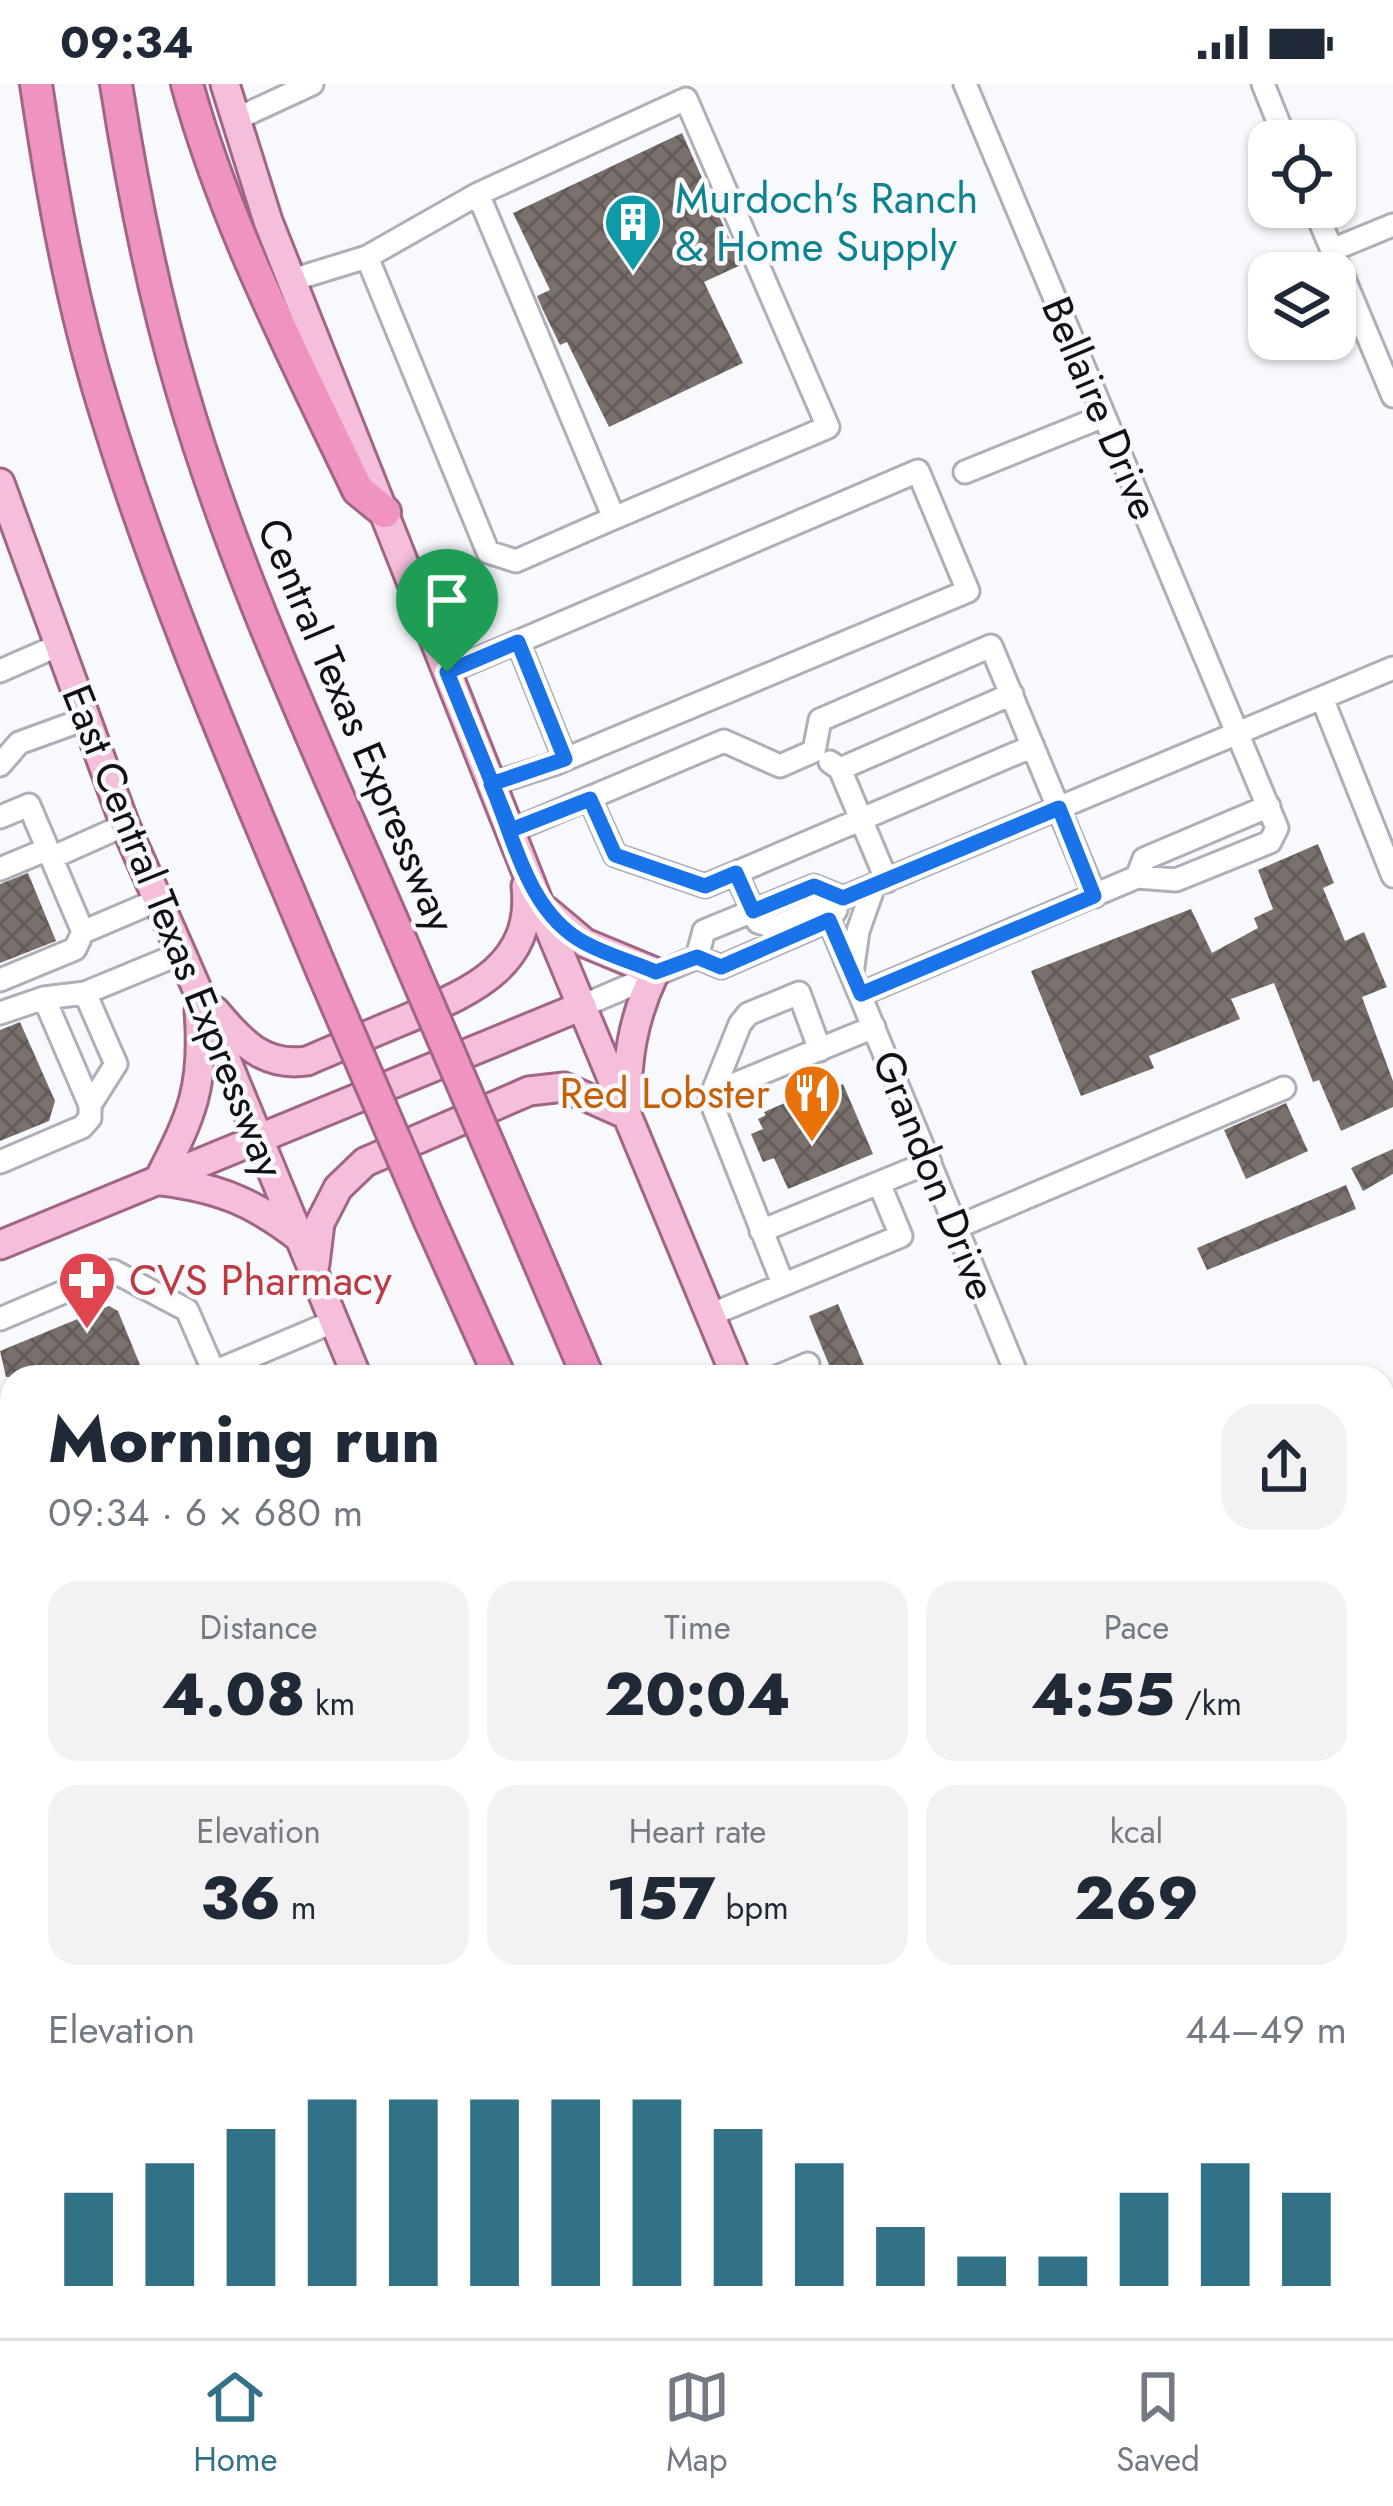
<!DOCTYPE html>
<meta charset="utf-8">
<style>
:root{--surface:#fff;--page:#f2f2f3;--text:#1f2937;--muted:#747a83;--line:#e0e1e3;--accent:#327286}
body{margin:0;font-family:Jost,sans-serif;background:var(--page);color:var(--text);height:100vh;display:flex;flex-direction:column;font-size:45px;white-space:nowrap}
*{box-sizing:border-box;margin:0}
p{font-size:39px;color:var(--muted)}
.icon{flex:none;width:66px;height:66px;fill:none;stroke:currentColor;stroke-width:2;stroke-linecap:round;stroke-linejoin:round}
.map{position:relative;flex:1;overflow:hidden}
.panel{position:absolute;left:0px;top:1281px;width:1395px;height:975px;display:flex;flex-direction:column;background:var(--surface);border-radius:36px 36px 0 0;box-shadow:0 3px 9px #0004}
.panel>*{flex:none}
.tools{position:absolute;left:1248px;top:36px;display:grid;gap:24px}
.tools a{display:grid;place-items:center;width:108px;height:108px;border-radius:24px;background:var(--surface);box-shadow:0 3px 9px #0004;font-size:60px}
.pin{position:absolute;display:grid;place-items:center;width:102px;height:102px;color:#fff;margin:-123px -51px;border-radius:50% 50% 50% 0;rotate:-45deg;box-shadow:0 0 12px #0007}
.pin .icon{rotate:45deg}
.round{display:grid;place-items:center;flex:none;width:126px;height:126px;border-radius:36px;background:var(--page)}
.head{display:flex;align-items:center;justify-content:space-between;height:204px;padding:0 48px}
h1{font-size:66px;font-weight:800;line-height:90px}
.stats{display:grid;grid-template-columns:repeat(3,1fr);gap:18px;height:204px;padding:12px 48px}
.stats div{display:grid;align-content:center;border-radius:30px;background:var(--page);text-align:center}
.stats b{font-size:60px;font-weight:800}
.stats small{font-size:33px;font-weight:400}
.stats p{font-size:33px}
.chart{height:336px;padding:24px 48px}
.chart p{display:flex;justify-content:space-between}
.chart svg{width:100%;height:216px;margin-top:12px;stroke:var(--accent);stroke-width:6}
.status{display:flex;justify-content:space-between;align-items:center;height:84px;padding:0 60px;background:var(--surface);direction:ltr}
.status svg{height:33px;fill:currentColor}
.dock{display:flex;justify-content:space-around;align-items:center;height:168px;border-top:3px solid var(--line);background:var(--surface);font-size:33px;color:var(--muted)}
.dock a{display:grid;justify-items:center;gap:6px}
.dock .on{color:var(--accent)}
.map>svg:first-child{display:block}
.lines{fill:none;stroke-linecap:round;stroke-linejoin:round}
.stream{stroke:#85a6bb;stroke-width:6}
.building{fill:url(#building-cross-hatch)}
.minor-casing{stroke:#adafb9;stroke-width:27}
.major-casing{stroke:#a16685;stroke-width:33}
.highway-casing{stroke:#a16685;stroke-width:36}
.minor{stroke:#fff;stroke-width:21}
.major{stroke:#f5beda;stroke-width:27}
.highway{stroke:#ee93c2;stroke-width:30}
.highway-bridge-casing{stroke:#a16685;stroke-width:36;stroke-linecap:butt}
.highway-bridge{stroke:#ee93c2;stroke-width:30}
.route-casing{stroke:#fff;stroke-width:24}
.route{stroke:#1a73e8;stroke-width:15}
.labels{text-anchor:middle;stroke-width:9;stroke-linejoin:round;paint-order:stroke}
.culture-label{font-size:42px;fill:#0d838f;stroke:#f8f9fd;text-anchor:start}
.street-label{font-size:42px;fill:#111115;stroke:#f8f9fd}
.food-label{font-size:42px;fill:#c56008;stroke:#f8f9fd;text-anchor:end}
.health-label{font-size:42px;fill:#be3a42;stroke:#f8f9fd;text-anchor:start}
</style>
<div class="status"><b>09:34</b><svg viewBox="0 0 49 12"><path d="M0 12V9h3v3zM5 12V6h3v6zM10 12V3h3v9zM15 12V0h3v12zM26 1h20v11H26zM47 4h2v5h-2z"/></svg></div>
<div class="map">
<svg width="1393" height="2254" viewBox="0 0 1393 2254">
<defs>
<pattern id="building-cross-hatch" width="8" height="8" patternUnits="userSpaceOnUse" patternTransform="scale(3)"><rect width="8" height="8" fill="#7a706b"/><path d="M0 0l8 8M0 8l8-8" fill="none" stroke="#635b57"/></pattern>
</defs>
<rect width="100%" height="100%" fill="#f8f9fd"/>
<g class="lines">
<path class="stream" d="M0 1692 12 1715
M366 2244 375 2254"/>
</g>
<path class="building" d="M682 49 741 181 704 198 743 279 609 343 567 258 560 261 542 224 537 212 550 206 513 129Z
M1318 760 1334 799 1323 804 1345 857 1364 848 1387 903 1362 913 1393 997V1023L1341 1047 1319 996 1313 998 1274 899 1231 915 1240 935 1149 972 1154 984 1081 1012 1031 887 1191 825 1212 869 1258 844 1254 834 1273 825 1258 786Z
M28 789 56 857 0 879V800Z
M20 938 55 1017 49 1037 0 1057V946Z
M843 1000 873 1070 788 1105 774 1074 763 1078 751 1050 763 1045 758 1035 766 1031 764 1028 787 1018 789 1023Z
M1286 1019 1308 1067 1246 1095 1224 1046Z
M1393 1065V1090L1363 1107 1351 1084Z
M1346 1101 1356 1125 1207 1186 1197 1164Z
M838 1220 869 1293H834L809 1232Z
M109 1222 118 1227 145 1293H6L0 1267Z"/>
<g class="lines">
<defs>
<path id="minor" d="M1263 0 1286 57
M234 36 312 0
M1314 123 1393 312
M1332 166 1393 141
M367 173 488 468 516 477 614 434
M292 196 367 173 478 110 686 15 828 343 614 434 478 110
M965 388 1104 332
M518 558 565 675
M0 587 57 562
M447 588 918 387 968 507 554 680 491 700
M1322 614 1393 792
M814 667 820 636 991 562 1095 812
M830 678 840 685 887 797
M0 681 19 659 85 635
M840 685 1012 610
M590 715 615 771 705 802 1033 662
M0 733 29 721 83 848
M511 747 724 657 780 682 814 667
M51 774 125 741
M0 785 48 765
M736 789 758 838 774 843 1393 584
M1137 793 1144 775 1269 722
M829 836 1018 1293
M697 873 704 847 814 802 843 814
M852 889 858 847 874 802
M0 896 75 865 83 848 158 816
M85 909 116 980 90 1021
M861 910 1137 793 1176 796 1270 758 1277 744 965 0
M582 922 697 873 721 883 829 836 836 826
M0 929 44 914 85 909 182 869
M713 1009 874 943
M0 1078 82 1043 90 1034V1021L44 914
M957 1143 1284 1004
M761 1147 930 1078
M783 1200 710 1015 740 940 748 930 799 909 820 966
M710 1231 901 1152 879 1099
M0 1235 113 1187 187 1226 214 1288 335 1237
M777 1293 808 1280
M0 1378 12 1408
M1383 1465 1393 1461
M0 1472 12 1467
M1383 1748 1393 1744
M0 1838 12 1861
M0 1966 12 1989
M1383 2030 1393 2026
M0 2038 12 2033
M1383 2179 1393 2204
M0 2224 12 2220
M140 2244 146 2254
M216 2244 221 2254
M455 2244 459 2254
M673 2244 678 2254
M1183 2244 1184 2249
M1353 2244 1357 2254
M568 2254 591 2244
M1291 2254 1316 2244"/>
<path id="major" d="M225 0 268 137 538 817 736 1293
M0 399 125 741 197 905 357 1293
M215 927C242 959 264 983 307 977 340 963 372 949 404 936 467 909 535 884 526 802
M158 1097C192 1031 205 1003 199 927
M162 1097C220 1104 255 1119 301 1155
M0 1161 582 922
M315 1180 320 1139 338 1104 365 1078 529 1007 564 1003 627 1031C626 978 632 936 655 888L585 859 547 827
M769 2244 774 2254
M1122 2244 1126 2254"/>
<path id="highway" d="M36 0C52 108 71 216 103 320 162 515 245 702 323 889
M116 0C132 102 152 204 181 303 235 490 319 667 396 845
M187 0C226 142 295 274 358 406L385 428
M429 1135 500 1293
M521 1136 588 1293
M789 2244 793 2254
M905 2244 909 2254
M994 2244 998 2254
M1098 2244 1104 2254"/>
</defs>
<use href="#minor" class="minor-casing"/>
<use href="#major" class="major-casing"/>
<use href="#highway" class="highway-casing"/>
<use href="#minor" class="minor"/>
<use href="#major" class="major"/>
<use href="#highway" class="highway"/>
<defs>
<path id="highway-bridge" d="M396 845 521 1136
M323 889 429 1135"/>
</defs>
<use href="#highway-bridge" class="highway-bridge-casing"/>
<use href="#highway-bridge" class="highway-bridge"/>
</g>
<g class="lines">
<defs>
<path id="route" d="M447 588 511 746 590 715 615 771 705 802 736 789 753 827 814 802 843 814 1059 724 1094 812 861 910 829 836 721 883 697 873 656 888C633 878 607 871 585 859 528 829 515 756 491 700L565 675 518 558 447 588"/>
</defs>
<use href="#route" class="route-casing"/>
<use href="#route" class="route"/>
</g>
<defs>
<symbol id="building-pin" viewBox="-11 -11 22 30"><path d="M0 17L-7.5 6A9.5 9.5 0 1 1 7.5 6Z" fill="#0f9aa8" stroke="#f8f9fd"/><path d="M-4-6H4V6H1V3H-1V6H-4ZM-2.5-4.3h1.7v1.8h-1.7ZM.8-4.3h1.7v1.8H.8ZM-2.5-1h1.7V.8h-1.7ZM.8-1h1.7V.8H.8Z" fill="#fff"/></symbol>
<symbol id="restaurant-pin" viewBox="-11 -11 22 30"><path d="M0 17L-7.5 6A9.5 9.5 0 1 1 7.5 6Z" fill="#e8710a" stroke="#f8f9fd"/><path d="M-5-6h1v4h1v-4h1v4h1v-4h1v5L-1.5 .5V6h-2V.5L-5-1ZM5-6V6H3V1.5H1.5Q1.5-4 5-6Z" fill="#fff"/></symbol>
<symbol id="pharmacy-pin" viewBox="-11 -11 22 30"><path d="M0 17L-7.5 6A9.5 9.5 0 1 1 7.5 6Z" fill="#e0444e" stroke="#f8f9fd"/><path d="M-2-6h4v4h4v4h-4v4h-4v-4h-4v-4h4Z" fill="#fff"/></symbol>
</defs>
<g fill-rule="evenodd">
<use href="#building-pin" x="600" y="105" width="66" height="90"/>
<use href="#restaurant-pin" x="779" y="976" width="66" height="90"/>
<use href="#pharmacy-pin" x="54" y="1163" width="66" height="90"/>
</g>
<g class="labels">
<g class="culture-label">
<text x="675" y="129">Murdoch's Ranch<tspan x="675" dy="48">&amp; Home Supply</tspan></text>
</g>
<g class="street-label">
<text transform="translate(1101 324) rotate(67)" y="15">Bellaire Drive</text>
<text transform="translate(357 641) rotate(67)" y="15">Central Texas Expressway</text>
<text transform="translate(174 847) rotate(68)" y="15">East Central Texas Expressway</text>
<text transform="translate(935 1091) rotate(68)" y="15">Grandon Drive</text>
</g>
<g class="food-label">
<text x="770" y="1024">Red Lobster</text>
</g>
<g class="health-label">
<text x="129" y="1211">CVS Pharmacy</text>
</g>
</g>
</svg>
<div class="tools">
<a><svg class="icon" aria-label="locate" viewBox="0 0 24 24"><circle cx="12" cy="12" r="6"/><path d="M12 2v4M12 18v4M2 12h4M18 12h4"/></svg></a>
<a><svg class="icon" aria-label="layers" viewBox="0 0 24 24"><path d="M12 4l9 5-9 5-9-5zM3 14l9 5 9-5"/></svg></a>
</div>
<div class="pin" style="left:447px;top:588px;background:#1e9e55"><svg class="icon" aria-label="arrive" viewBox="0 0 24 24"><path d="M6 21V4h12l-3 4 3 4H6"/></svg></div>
<section class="panel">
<div class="head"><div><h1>Morning run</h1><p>09:34 · 6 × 680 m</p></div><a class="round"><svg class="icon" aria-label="share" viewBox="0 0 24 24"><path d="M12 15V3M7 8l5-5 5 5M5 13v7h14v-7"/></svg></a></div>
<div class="stats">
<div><p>Distance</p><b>4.08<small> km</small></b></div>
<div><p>Time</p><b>20:04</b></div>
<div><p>Pace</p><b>4:55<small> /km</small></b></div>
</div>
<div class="stats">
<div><p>Elevation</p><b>36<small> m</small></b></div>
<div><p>Heart rate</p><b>157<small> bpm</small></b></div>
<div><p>kcal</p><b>269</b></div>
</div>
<div class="chart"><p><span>Elevation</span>44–49 m</p>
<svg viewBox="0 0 160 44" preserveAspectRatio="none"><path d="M5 44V25M15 44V19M25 44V12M35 44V6M45 44V6M55 44V6M65 44V6M75 44V6M85 44V12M95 44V19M105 44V32M115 44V38M125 44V38M135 44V25M145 44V19M155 44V25"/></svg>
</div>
</section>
</div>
<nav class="dock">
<a class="on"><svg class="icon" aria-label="home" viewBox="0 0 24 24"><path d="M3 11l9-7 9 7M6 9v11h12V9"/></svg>Home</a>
<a><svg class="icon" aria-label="map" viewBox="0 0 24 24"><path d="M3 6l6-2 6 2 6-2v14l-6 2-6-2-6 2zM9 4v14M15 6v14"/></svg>Map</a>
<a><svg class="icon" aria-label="saved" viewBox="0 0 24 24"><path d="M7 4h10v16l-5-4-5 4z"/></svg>Saved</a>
</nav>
